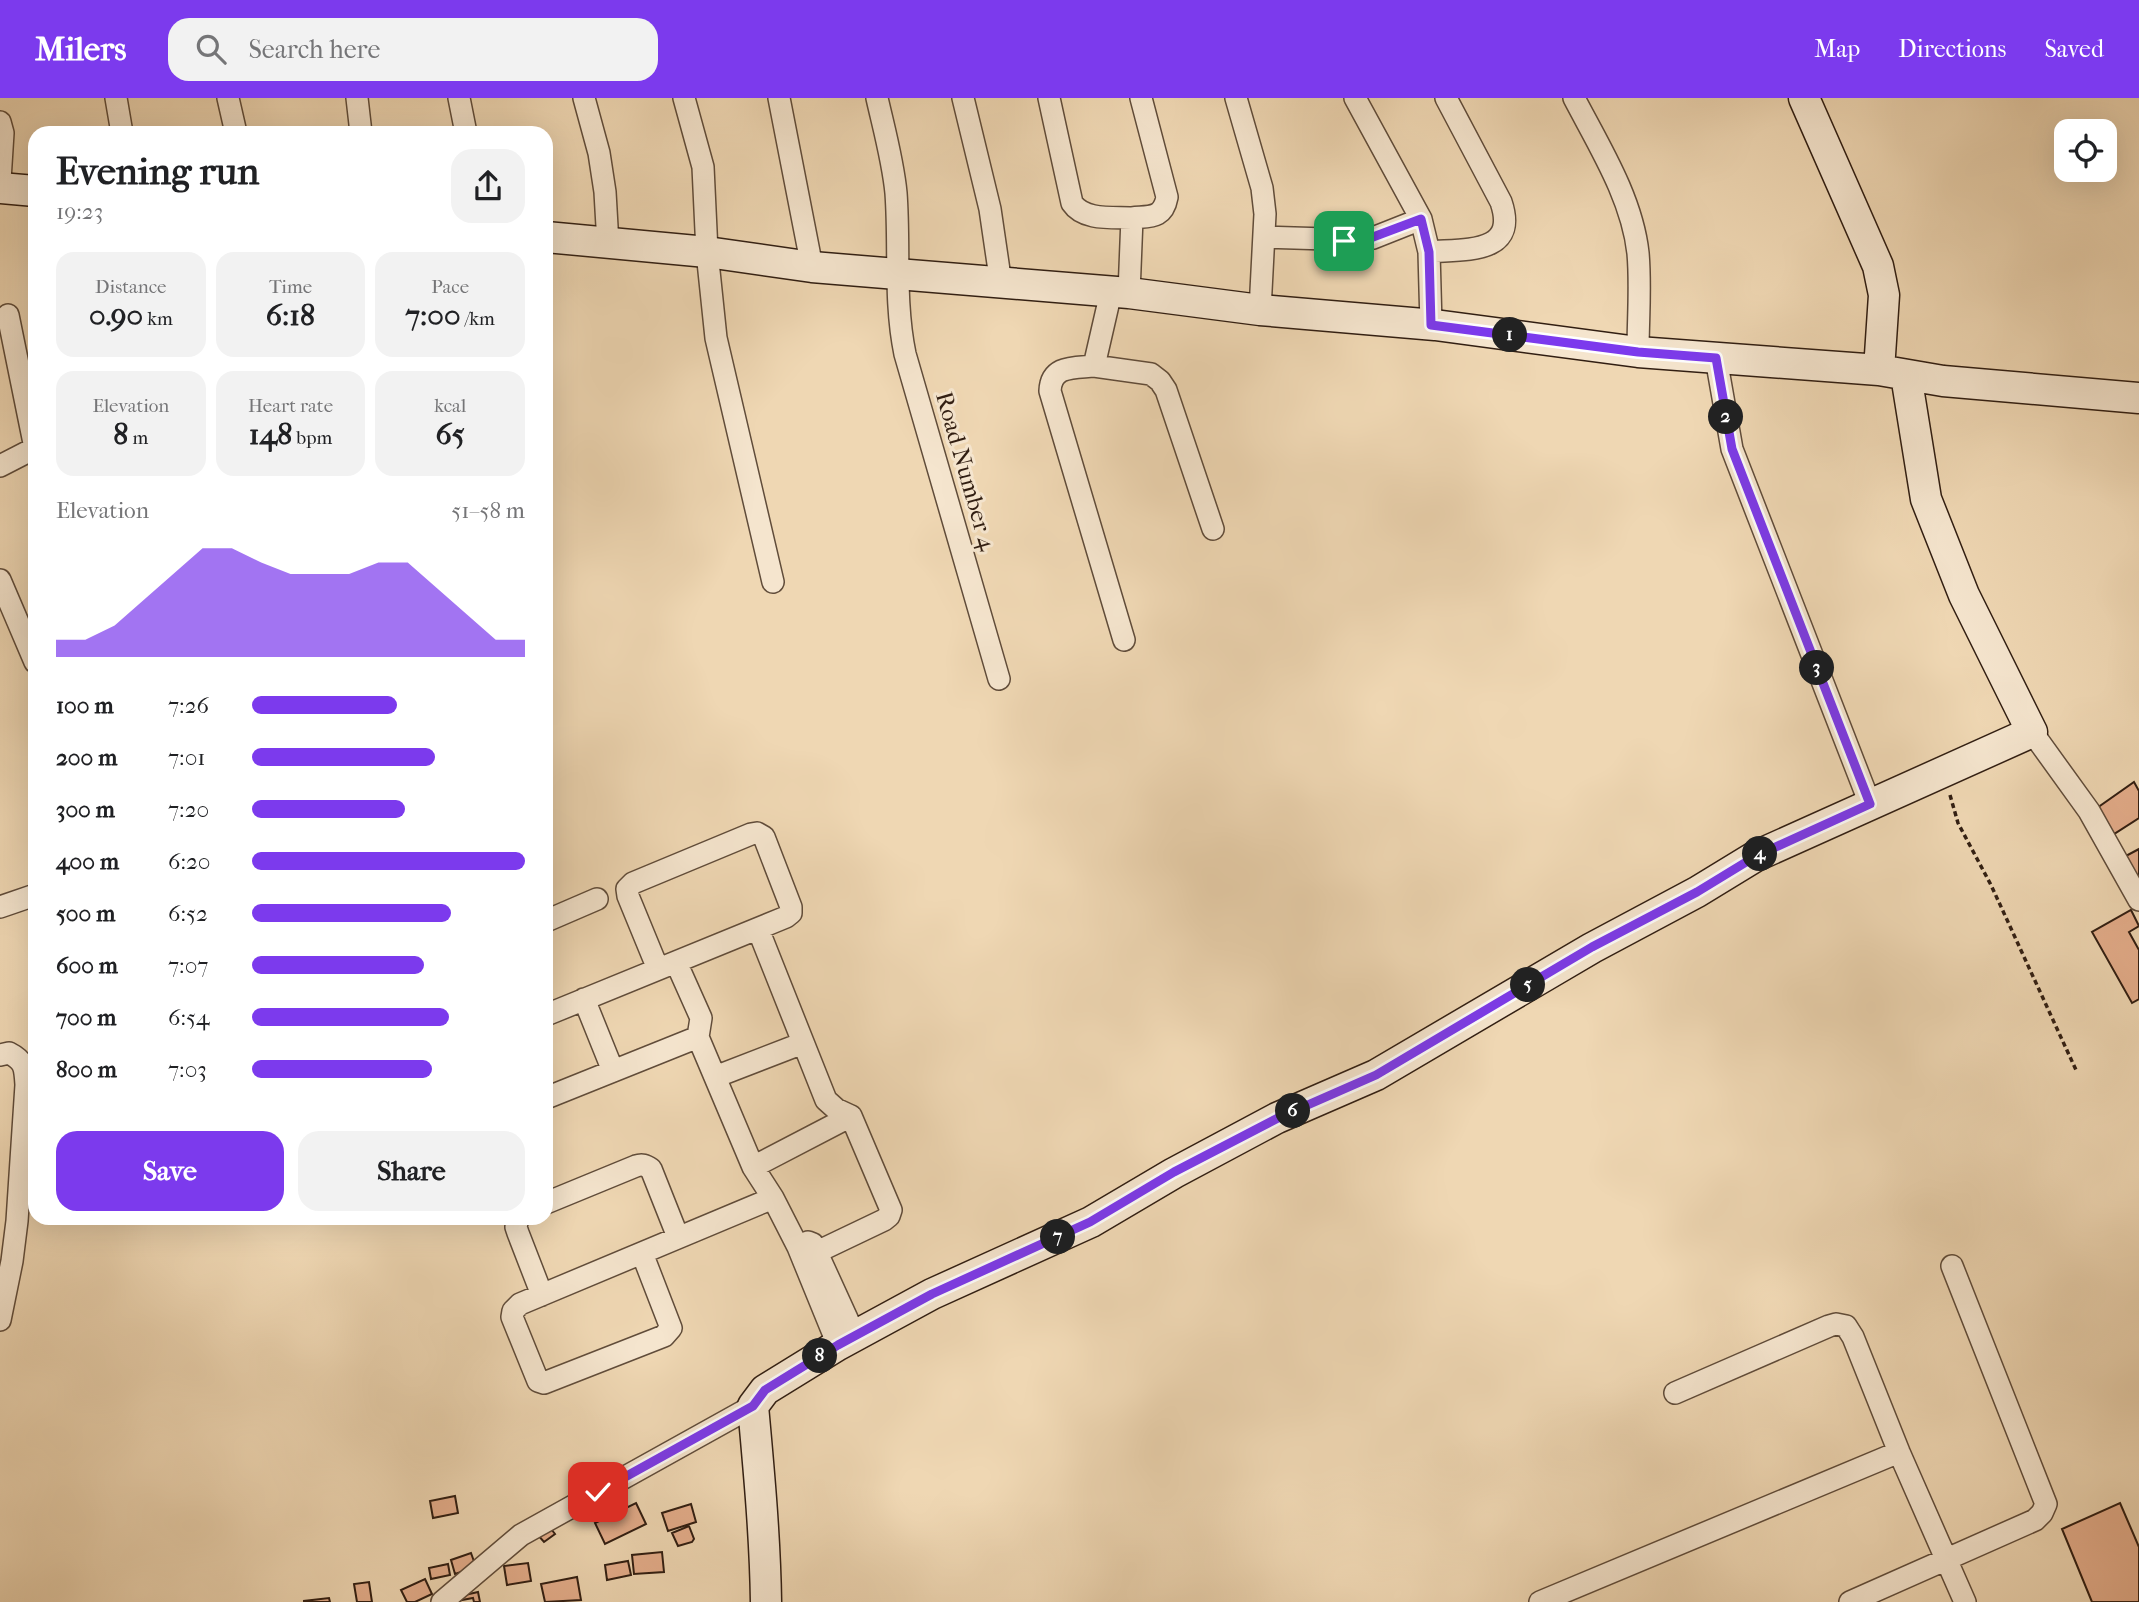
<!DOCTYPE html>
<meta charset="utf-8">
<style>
:root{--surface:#fff;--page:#f2f2f2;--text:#202124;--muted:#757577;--accent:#7c3aed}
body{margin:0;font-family:"IM FELL French Canon",serif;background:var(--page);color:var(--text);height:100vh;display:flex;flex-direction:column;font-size:26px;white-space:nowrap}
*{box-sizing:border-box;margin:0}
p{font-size:23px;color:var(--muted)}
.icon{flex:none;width:38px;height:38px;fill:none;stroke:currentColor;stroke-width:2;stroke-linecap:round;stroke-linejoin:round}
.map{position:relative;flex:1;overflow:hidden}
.side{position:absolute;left:28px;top:28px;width:525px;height:1099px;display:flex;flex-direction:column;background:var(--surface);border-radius:21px;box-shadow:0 7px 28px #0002}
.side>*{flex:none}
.fabs{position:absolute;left:2054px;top:21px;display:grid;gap:14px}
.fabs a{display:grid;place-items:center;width:63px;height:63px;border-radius:14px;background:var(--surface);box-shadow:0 7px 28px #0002;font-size:35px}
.pin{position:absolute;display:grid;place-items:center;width:60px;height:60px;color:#fff;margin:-30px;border-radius:14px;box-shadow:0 4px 10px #0006}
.km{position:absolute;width:35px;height:35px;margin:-18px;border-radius:50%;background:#222;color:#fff;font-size:19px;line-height:35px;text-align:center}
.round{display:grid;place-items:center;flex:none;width:74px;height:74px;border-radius:21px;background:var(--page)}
.head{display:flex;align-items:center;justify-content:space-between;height:119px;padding:0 28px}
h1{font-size:38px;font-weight:700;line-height:52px}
.metrics{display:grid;grid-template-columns:repeat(3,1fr);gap:10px;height:119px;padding:7px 28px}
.metrics div{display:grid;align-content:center;border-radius:18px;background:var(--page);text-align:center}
.metrics b{font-size:30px;font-weight:700}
.metrics small{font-size:19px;font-weight:400}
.metrics p{font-size:19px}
.chart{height:196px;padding:14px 28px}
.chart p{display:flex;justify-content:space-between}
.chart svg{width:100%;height:126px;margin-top:7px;fill:var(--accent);opacity:.7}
.button{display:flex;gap:14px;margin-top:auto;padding:14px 28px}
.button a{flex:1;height:80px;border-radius:21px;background:var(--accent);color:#fff;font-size:28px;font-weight:700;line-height:80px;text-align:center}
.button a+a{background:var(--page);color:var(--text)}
ul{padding:0 28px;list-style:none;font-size:23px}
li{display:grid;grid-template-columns:112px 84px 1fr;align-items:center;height:52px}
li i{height:18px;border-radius:9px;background:var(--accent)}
header{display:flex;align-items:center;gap:42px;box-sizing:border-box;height:98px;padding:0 35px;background:var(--accent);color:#fff}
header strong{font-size:33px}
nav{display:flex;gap:38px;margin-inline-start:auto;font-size:24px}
.search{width:490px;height:63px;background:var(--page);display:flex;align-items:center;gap:18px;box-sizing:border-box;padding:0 24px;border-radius:21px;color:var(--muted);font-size:26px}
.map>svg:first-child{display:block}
.building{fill:#e5ae8c;stroke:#311e12;stroke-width:2}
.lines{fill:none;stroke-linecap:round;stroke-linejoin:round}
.street-casing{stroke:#604c3a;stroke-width:24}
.secondary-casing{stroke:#311e12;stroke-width:33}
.path{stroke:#311e12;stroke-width:3.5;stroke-dasharray:5 3.5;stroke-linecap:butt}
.street{stroke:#f5e5ce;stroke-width:21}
.secondary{stroke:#f5e5ce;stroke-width:30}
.route-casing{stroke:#fff;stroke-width:14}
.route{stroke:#7c3aed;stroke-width:9}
.labels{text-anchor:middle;stroke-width:6;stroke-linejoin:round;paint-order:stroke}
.street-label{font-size:24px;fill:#311e12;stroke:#f5e5ce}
</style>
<header>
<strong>Milers</strong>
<div class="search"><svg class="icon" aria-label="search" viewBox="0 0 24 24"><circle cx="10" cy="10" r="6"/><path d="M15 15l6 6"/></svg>Search here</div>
<nav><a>Map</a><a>Directions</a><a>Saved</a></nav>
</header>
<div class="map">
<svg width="2139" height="1504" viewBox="0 0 2139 1504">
<rect width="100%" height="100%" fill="#efd7b3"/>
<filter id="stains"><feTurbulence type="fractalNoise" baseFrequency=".00286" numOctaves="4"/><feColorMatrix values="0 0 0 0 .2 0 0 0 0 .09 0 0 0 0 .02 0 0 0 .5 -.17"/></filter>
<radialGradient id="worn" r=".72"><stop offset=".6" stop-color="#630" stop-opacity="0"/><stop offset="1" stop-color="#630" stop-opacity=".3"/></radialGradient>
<path class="building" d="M2134 684 2139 693V720L2114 736 2097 710Z
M2139 751V793L2122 760Z
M2131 812 2139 828 2129 834 2139 852V901L2132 905 2092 834Z
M455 1398 458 1415 433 1420 430 1403Z
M636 1405 646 1426 605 1446 595 1425Z
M2120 1405 2139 1449V1504H2092L2062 1431Z
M691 1406 696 1424 668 1433 662 1415Z
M548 1427 555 1436 544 1444 537 1436Z
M689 1428 694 1441 692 1444 678 1448 672 1435Z
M662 1454 664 1474 634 1476 632 1457Z
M471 1455 476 1469 455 1476 451 1462Z
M628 1463 631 1477 607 1482 605 1467Z
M528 1465 531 1483 507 1487 504 1468Z
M448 1466 450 1477 431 1481 429 1470Z
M577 1479 581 1502 545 1504 541 1486Z
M425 1481 432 1496 415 1504H407L401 1492Z
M369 1484 372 1504H357L354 1486Z
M478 1494 480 1504H474L473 1500 457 1503 456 1499Z
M329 1500 330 1504H304V1503Z"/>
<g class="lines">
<defs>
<path id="street" d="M116 0 122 35
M228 0 236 35
M357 0 361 35
M459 0 466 35
M584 0 599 55 605 94 608 146
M684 0 703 69 707 154 716 240 773 484
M779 0 812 169
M877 0C884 31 893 63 896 95 900 149 894 203 905 256L999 581
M963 0 990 111 1001 186
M1049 0 1072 105C1084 123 1113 119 1132 120
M1236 0 1262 90 1265 116 1260 212
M1355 0 1421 121 1429 154 1431 227
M1574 0C1599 48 1632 100 1638 155 1641 188 1638 221 1638 254
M0 24 3 35 0 82
M1265 139 1359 142 1373 140 1421 121
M1429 154C1464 151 1519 157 1501 104L1446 0
M1111 194 1094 268C1074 270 1051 267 1050 293L1124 542
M1129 195 1132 120C1150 118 1163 121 1167 99L1141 0
M8 217 35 350
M1716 260 1732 351 1870 706
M1094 268 1151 276 1160 283 1166 292 1213 431
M0 368 35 350
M0 482 35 564
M2032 634 2089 713 2139 802
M0 809 35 797
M546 823 597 801
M758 831 826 1002 836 1011 851 1018 891 1112 889 1118 884 1122 817 1154
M676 864 701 920 698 939 753 1069 773 1100 798 1149
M584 901 613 973
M546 917 786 819 791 815V809L764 739 757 735 751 736 633 785 627 791 628 798 658 871
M0 957 9 955C25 963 25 970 26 987L17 1123 12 1163 0 1222
M715 979 803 945
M546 1000 698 939
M753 1069 851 1018
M546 1105 636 1068C642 1066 645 1067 651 1071L678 1139
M518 1120 516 1129 518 1135 542 1197
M642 1155 671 1230 664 1238 544 1285 538 1283 512 1219 513 1213 520 1206 773 1100
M838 1247 798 1149 808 1144 813 1146 855 1238
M1675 1295 1829 1228 1836 1226 1846 1228 1853 1239 1899 1354 1965 1504
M442 1504 521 1437 753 1308
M1540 1504 1899 1354
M1850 1504 2035 1422 2042 1415 2046 1406 1952 1168"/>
<path id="secondary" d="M1804 0 1878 168 1884 197 1879 272
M0 90 35 93
M546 139 707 154 812 169 1129 195 1260 212 1435 227 1638 254 1879 272 1943 283 2139 300
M766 1504C765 1438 759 1374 753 1308L765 1292 838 1247 932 1196 1091 1124 1174 1075 1277 1020 1376 977 1592 850 1697 794 1756 758 2032 634 1964 497 1926 401 1906 277"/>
</defs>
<use href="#street" class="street-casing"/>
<use href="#secondary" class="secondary-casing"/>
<path class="path" d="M1950 697 1958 725 1991 787 2076 972"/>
<use href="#street" class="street"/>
<use href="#secondary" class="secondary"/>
</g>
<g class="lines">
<defs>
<path id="route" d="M598 1394 753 1308 765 1292 838 1247 932 1196 1090 1124 1174 1074 1278 1020 1376 977 1592 849 1697 794 1756 758 1870 706 1732 351 1716 260 1638 254 1431 227 1429 154 1421 121 1373 139 1344 143"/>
</defs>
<use href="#route" class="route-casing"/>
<use href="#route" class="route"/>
</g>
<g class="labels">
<g class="street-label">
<text transform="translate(966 373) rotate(74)" y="8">Road Number 4</text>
</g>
</g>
<rect width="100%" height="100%" filter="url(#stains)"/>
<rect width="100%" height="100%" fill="url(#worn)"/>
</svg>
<div class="fabs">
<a><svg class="icon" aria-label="locate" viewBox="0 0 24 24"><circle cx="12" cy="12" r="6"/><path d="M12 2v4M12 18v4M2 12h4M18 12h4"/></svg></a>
</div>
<div class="pin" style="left:1344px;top:143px;background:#1e9e55"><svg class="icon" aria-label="arrive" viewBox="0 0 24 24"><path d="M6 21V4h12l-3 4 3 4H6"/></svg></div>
<div class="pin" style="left:598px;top:1394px;background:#d93025"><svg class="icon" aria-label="check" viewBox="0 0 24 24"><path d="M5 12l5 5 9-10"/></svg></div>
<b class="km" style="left:1510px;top:237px">1</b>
<b class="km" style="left:1726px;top:319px">2</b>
<b class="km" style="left:1817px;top:570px">3</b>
<b class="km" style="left:1760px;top:756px">4</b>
<b class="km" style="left:1528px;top:887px">5</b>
<b class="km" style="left:1293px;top:1013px">6</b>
<b class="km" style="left:1058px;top:1139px">7</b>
<b class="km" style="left:820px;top:1258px">8</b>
<section class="side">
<div class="head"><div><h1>Evening run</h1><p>19:23</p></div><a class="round"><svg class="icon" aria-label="share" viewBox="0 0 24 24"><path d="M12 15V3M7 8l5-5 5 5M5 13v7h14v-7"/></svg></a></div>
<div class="metrics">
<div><p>Distance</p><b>0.90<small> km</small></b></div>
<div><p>Time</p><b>6:18</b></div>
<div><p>Pace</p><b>7:00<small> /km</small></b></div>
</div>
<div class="metrics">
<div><p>Elevation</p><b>8<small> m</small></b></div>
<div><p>Heart rate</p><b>148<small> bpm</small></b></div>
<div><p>kcal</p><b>65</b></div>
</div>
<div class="chart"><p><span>Elevation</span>51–58 m</p>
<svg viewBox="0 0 160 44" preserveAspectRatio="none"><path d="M0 44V38L10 38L20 33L30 24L40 15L50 6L60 6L70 11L80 15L90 15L100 15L110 11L120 11L130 20L140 29L150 38L160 38V44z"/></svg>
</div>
<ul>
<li><b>100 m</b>7:26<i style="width:53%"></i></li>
<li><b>200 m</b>7:01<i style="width:67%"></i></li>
<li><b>300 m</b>7:20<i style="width:56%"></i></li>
<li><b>400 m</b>6:20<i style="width:100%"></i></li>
<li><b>500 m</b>6:52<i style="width:73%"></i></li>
<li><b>600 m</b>7:07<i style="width:63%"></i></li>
<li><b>700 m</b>6:54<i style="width:72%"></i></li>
<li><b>800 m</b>7:03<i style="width:66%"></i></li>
</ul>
<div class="button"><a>Save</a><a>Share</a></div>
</section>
</div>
